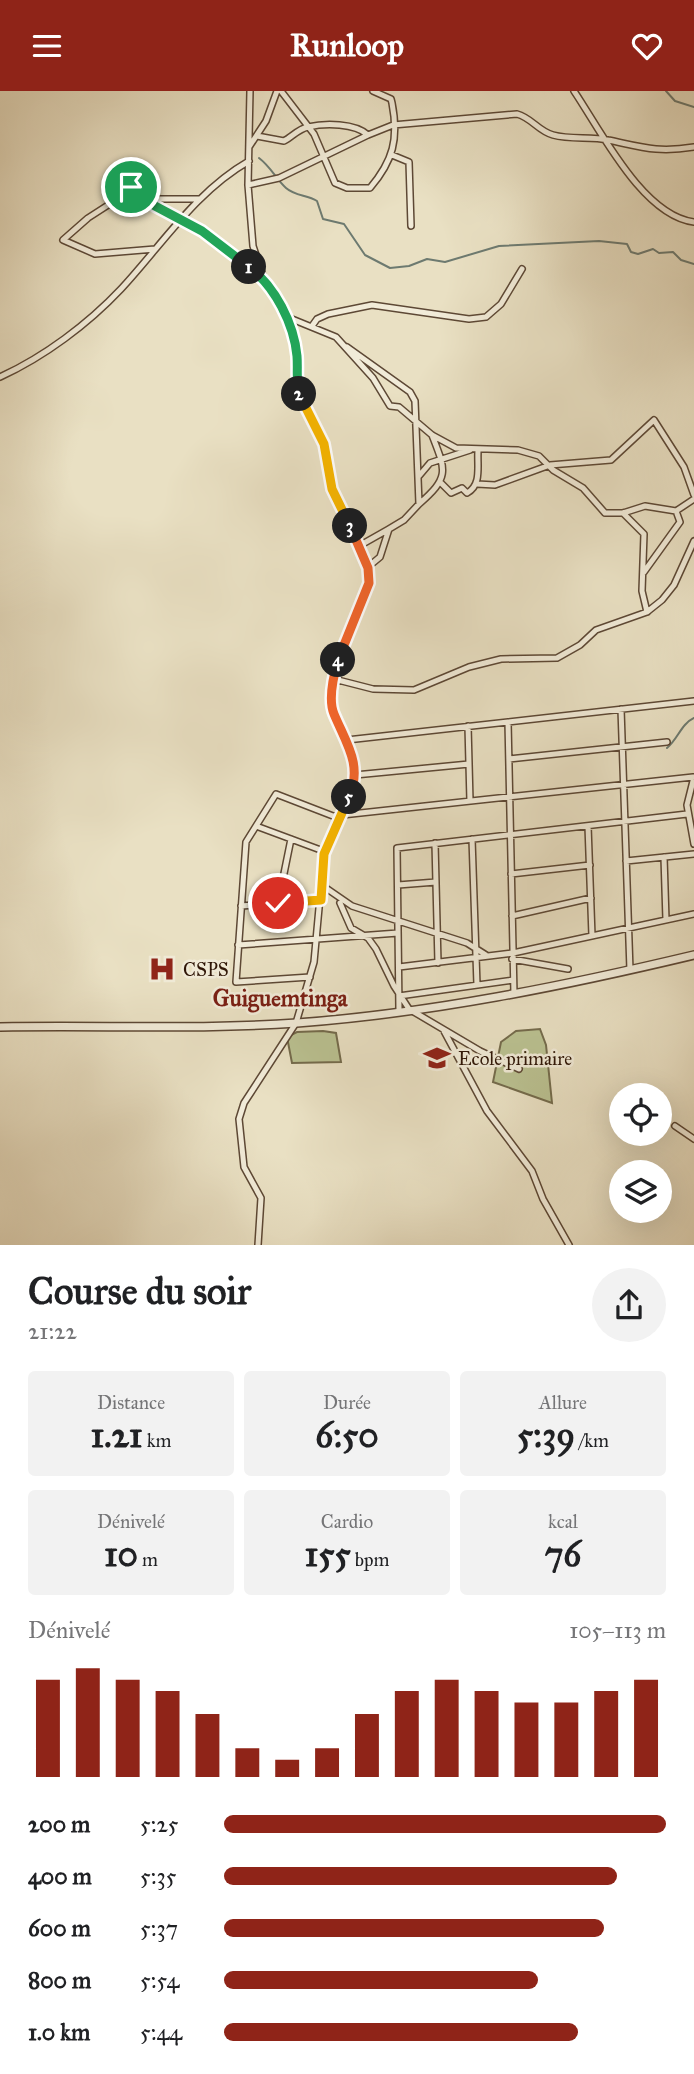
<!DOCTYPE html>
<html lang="fr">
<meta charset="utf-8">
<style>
:root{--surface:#fff;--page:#f2f2f2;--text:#202124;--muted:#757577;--accent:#8f2418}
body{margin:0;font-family:"IM FELL Great Primer",serif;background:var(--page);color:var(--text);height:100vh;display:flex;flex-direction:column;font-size:26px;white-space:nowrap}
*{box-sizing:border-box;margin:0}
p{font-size:23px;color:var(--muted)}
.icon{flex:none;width:38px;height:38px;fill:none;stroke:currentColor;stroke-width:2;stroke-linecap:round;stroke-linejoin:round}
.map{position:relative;height:1154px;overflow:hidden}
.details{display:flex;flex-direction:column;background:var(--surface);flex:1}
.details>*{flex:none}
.buttons{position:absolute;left:609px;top:992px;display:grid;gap:14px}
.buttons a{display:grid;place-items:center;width:63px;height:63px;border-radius:50%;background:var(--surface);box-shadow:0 7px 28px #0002;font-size:35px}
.pin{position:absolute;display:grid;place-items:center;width:60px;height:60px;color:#fff;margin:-30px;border:4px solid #fff;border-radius:50%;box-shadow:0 2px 7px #0007}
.km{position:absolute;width:35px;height:35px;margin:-18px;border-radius:50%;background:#222;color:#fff;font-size:19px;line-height:35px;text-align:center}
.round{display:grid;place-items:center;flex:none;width:74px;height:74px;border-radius:37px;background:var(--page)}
.head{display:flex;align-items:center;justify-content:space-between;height:119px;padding:0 28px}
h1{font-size:38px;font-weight:700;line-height:52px}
.figures{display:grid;grid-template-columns:repeat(3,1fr);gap:10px;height:119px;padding:7px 28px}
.figures div{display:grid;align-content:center;border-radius:7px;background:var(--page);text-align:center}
.figures b{font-size:35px;font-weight:700}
.figures small{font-size:19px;font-weight:400}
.figures p{font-size:19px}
.chart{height:196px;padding:14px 28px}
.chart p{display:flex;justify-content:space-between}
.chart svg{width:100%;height:126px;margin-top:7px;stroke:var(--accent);stroke-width:6}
ul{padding:0 28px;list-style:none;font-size:23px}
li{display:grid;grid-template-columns:112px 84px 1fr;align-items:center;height:52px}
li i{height:18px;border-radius:9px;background:var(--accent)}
header{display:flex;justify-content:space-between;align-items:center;height:91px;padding:0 28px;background:var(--accent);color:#fff;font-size:32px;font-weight:700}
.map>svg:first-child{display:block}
.green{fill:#bac191;stroke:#746b4c;stroke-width:2}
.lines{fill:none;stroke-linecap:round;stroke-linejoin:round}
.stream{stroke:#6d7a70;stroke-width:2}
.minor-casing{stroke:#5d4835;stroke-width:8}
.tertiary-casing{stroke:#5d4835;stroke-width:10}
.minor{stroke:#f1ebd8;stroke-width:5}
.tertiary{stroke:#f1ebd8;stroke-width:7}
.split-1-casing{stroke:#fff;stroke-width:14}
.split-2-casing{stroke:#fff;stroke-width:14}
.split-3-casing{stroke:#fff;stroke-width:14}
.split-4-casing{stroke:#fff;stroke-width:14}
.split-5-casing{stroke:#fff;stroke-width:14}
.split-6-casing{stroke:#fff;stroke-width:14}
.split-1{stroke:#22a559;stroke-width:9}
.split-2{stroke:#22a559;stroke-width:9}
.split-3{stroke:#f5b400;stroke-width:9}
.split-4{stroke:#f0652b;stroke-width:9}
.split-5{stroke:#f0652b;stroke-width:9}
.split-6{stroke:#f5b400;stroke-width:9}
.labels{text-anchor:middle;stroke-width:5;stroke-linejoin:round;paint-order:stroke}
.poi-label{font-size:19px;fill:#2e1506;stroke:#f1ebd8;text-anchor:start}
.quarter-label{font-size:23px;font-weight:bold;fill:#7a1f14;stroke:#f1ebd8}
</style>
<header><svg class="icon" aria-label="menu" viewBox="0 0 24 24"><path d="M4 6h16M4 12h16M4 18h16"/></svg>Runloop<svg class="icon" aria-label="heart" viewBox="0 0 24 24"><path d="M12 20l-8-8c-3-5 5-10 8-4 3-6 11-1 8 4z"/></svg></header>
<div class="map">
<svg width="694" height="1154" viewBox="0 0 694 1154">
<rect width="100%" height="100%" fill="#e9e0c3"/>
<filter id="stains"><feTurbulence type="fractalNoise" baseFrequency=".00286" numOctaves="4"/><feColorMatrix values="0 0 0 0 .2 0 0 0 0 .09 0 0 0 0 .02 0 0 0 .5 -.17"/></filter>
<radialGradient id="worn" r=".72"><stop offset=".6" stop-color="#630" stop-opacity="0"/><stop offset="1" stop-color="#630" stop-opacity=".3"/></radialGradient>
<path class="green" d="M540 938 546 954 552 1012 493 991 501 951 516 940Z
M323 940 336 942 341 971 292 972 287 946 297 941Z"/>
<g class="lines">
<path class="stream" d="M666 0 675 10 694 16
M259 67C271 76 276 88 286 97 295 105 307 104 317 110L323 128 344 133 365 164 390 177 409 175 427 168 445 171 499 155 599 150 627 153 631 161 638 163 653 158 659 162 673 161 681 169 694 173
M667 657C678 648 681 633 694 627"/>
<defs>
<path id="minor" d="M250 0 248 94 253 155 265 191 293 240 301 309 324 353 333 399 368 476 369 492 335 580 333 622 349 655 356 682 352 699 324 763 314 871 296 932 244 1012 239 1028 244 1076 261 1107 258 1154
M281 0 314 43 335 92 347 97H370C393 70 399 48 392 12L391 8 373 0
M574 0C601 40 643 125 694 131
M257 45 284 50C292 46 298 38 308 36 325 32 355 32 368 44L393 34 517 23C532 27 538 40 553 44 571 49 591 45 608 49 642 56 657 62 694 56
M249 56 266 30 277 0
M392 64 409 71 411 135
M248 94 279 87 368 44
M147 108H200
M155 158 95 163 63 149 88 127 119 107 123 99 131 96 155 115 202 140 263 186
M287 226 336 246 373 287 390 315 399 316 432 344 456 357 518 359 539 365 553 379 583 397 605 422H623L645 415 676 420 694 408
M312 235 317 228 328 223 372 214 469 228 486 226 501 213 522 178
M347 256 410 301 415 310 419 413 404 429 389 438 380 466 368 476
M0 286C44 266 88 233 121 198 162 154 195 101 249 70
M419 385 430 372 470 359
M441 392 451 402 462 397 467 402C482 394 477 375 478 360
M477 393 495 394 550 374 611 369 654 329 684 376 694 404
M419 413C450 386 446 380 432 344
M623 422 644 443 642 500 647 521
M359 455 389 438
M644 481 680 431 676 420
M334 588 373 598 414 599 469 576 501 568 557 567 580 554 596 539 647 521 662 509 674 494 694 450
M621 618 630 879
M508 631 514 903
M468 635 470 710
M347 649 694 610
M509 668 667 651
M355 684 469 673
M694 686 687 714 694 753
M256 735 326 761
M588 735 592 845
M472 748 477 894
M435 752 438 872
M664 766 666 829
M626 770 694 763
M511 783 590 774
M398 794 436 791
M323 795 352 815 467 852 486 864
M278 812 291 748
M340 812 351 837 368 847 376 858 394 895 409 918 480 960 519 978
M241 815 321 809
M512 825 591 807
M238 854 398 842
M512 868 568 878
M399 876 513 862 694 823
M310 886 236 891 246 751 276 703 333 725 693 686
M399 905 513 889
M399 919 397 757 687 723
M444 940 487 1020 532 1080 543 1108 569 1154
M675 1035 694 1048"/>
<path id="tertiary" d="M0 936C99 934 199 939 297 932 431 922 564 895 694 864"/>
</defs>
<use href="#minor" class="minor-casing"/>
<use href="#tertiary" class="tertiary-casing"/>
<use href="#minor" class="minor"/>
<use href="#tertiary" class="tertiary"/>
</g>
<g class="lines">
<defs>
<path id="split-1" d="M131 96 155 115 202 140 249 176"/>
<path id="split-2" d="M249 176C275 195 294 233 297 265 298 278 296 290 299 303"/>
<path id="split-3" d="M299 303 324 353 332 398 350 435"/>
<path id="split-4" d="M338 569 369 492 368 477 350 435"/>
<path id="split-5" d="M338 569C334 583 328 609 334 623 346 652 363 674 349 706"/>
<path id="split-6" d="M278 812 321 809 324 763 349 706"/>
</defs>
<use href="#split-1" class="split-1-casing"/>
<use href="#split-2" class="split-2-casing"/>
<use href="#split-3" class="split-3-casing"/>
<use href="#split-4" class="split-4-casing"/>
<use href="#split-5" class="split-5-casing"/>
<use href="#split-6" class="split-6-casing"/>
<use href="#split-1" class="split-1"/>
<use href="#split-2" class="split-2"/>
<use href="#split-3" class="split-3"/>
<use href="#split-4" class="split-4"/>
<use href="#split-5" class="split-5"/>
<use href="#split-6" class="split-6"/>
</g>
<defs>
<symbol id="hospital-bare" viewBox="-9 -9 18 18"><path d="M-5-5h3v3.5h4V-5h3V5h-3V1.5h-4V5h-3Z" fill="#8f2418" stroke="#f1ebd8" stroke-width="2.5" paint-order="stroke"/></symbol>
<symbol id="school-bare" viewBox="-9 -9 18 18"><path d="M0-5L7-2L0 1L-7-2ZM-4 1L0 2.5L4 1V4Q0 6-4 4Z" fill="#8f2418" stroke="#f1ebd8" stroke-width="2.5" paint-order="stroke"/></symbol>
</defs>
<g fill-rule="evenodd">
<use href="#hospital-bare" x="143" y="859" width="38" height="38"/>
<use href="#school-bare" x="418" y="948" width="38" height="38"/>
</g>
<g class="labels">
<g class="poi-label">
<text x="183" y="885">CSPS</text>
<text x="458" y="974">Ecole primaire</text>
</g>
<g class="quarter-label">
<text x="280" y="915">Guiguemtinga</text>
</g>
</g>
<rect width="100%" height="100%" filter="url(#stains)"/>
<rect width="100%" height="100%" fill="url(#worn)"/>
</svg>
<div class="buttons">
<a><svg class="icon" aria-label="locate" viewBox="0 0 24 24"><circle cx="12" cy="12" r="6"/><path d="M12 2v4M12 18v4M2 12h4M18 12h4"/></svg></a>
<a><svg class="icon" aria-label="layers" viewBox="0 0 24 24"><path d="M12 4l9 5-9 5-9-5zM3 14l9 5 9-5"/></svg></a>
</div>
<div class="pin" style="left:131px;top:96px;background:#1e9e55"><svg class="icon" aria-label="arrive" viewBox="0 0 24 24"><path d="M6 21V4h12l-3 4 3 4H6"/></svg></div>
<div class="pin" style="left:278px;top:812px;background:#d93025"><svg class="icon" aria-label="check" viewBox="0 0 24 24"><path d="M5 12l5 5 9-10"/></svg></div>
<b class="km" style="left:249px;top:176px">1</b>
<b class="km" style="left:299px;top:303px">2</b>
<b class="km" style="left:350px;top:435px">3</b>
<b class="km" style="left:338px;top:569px">4</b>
<b class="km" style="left:349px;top:706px">5</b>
</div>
<section class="details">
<div class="head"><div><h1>Course du soir</h1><p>21:22</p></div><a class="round"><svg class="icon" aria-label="share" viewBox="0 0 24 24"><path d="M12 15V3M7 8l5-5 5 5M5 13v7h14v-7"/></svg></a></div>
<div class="figures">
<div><p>Distance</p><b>1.21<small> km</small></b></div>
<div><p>Durée</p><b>6:50</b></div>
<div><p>Allure</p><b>5:39<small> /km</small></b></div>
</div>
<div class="figures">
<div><p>Dénivelé</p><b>10<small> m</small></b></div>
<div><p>Cardio</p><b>155<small> bpm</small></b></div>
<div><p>kcal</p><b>76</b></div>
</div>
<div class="chart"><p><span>Dénivelé</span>105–113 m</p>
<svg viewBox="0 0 160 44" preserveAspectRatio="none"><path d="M5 44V10M15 44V6M25 44V10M35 44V14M45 44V22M55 44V34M65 44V38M75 44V34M85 44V22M95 44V14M105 44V10M115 44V14M125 44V18M135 44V18M145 44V14M155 44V10"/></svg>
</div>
<ul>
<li><b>200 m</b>5:25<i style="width:100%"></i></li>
<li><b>400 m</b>5:35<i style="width:89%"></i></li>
<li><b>600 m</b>5:37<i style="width:86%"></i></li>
<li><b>800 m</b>5:54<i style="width:71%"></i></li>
<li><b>1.0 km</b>5:44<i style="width:80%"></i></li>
</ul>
</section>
